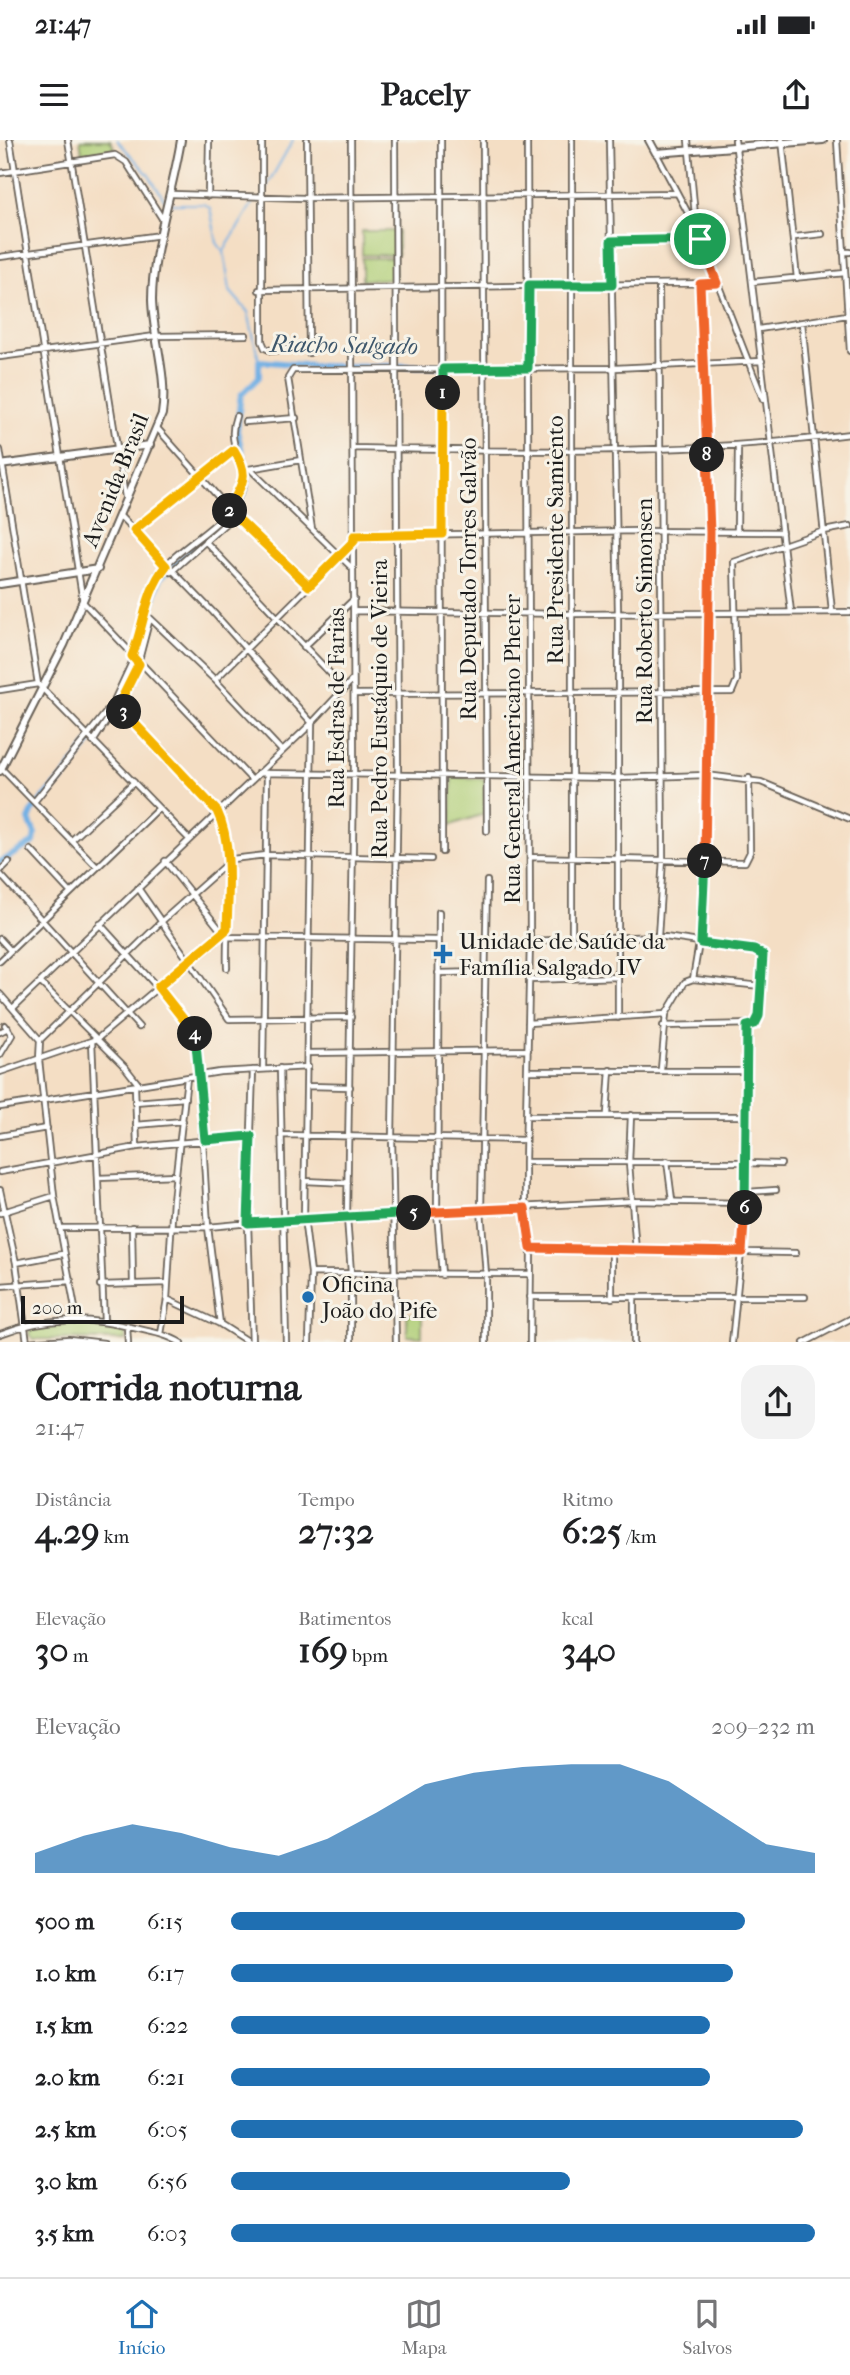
<!DOCTYPE html>
<html lang="pt">
<meta charset="utf-8">
<style>
:root{--surface:#fff;--page:#f2f2f2;--text:#202124;--muted:#757577;--line:#e0e0e0;--accent:#1f6fb2}
body{margin:0;font-family:"IM FELL French Canon",serif;background:var(--page);color:var(--text);height:100vh;display:flex;flex-direction:column;font-size:26px;white-space:nowrap}
*{box-sizing:border-box;margin:0}
p{font-size:23px;color:var(--muted)}
.icon{flex:none;width:38px;height:38px;fill:none;stroke:currentColor;stroke-width:2;stroke-linecap:round;stroke-linejoin:round}
.map{position:relative;height:1202px;overflow:hidden}
.panel{display:flex;flex-direction:column;background:var(--surface);flex:1}
.panel>*{flex:none}
.scale{position:absolute;left:21px;bottom:18px;width:163px;box-sizing:border-box;padding-left:7px;border:4px solid #1c1c1c;border-top:0;font-size:19px;line-height:24px;white-space:nowrap;color:#1c1c1c;-webkit-text-stroke:5px #f7f3e8;paint-order:stroke}
.pin{position:absolute;display:grid;place-items:center;width:60px;height:60px;color:#fff;margin:-30px;border:4px solid #fff;border-radius:50%;box-shadow:0 2px 7px #0007}
.km{position:absolute;width:35px;height:35px;margin:-18px;border-radius:50%;background:#222;color:#fff;font-size:19px;line-height:35px;text-align:center}
.round{display:grid;place-items:center;flex:none;width:74px;height:74px;border-radius:21px;background:var(--page)}
.overview{display:flex;align-items:center;justify-content:space-between;height:119px;padding:0 35px}
h1{font-size:38px;font-weight:800;line-height:52px}
.figures{display:grid;grid-template-columns:repeat(3,1fr);gap:10px;height:119px;padding:7px 35px}
.figures div{display:grid;align-content:center}
.figures b{font-size:35px;font-weight:800}
.figures small{font-size:19px;font-weight:400}
.figures p{font-size:19px}
.chart{height:196px;padding:14px 35px}
.chart p{display:flex;justify-content:space-between}
.chart svg{width:100%;height:126px;margin-top:7px;fill:var(--accent);opacity:.7}
ul{padding:0 35px;list-style:none;font-size:23px}
li{display:grid;grid-template-columns:112px 84px 1fr;align-items:center;height:52px}
li i{height:18px;border-radius:9px;background:var(--accent)}
.status{display:flex;justify-content:space-between;align-items:center;height:49px;padding:0 35px;background:var(--surface);direction:ltr}
.status svg{height:19px;fill:currentColor}
header{display:flex;justify-content:space-between;align-items:center;height:91px;padding:0 35px;background:var(--surface);font-size:32px;font-weight:800}
.tab-bar{display:flex;justify-content:space-around;align-items:center;height:98px;border-top:2px solid var(--line);background:var(--surface);font-size:19px;color:var(--muted)}
.tab-bar a{display:grid;justify-items:center;gap:4px}
.tab-bar .selected{color:var(--accent)}
.map>svg:first-child{display:block}
.green{fill:#afce76;stroke:#667549;stroke-width:2}
.lines{fill:none;stroke-linecap:round;stroke-linejoin:round}
.stream{stroke:#72b0e4;stroke-width:2}
.canal{stroke:#72b0e4;stroke-width:6}
.street-casing{stroke:#686057;stroke-width:8}
.secondary-casing{stroke:#686057;stroke-width:10}
.street{stroke:#fff;stroke-width:4.5}
.secondary{stroke:#fff;stroke-width:6}
.split-1-casing{stroke:#fff;stroke-width:14}
.split-2-casing{stroke:#fff;stroke-width:14}
.split-3-casing{stroke:#fff;stroke-width:14}
.split-4-casing{stroke:#fff;stroke-width:14}
.split-5-casing{stroke:#fff;stroke-width:14}
.split-6-casing{stroke:#fff;stroke-width:14}
.split-7-casing{stroke:#fff;stroke-width:14}
.split-8-casing{stroke:#fff;stroke-width:14}
.split-9-casing{stroke:#fff;stroke-width:14}
.split-1{stroke:#22a559;stroke-width:9}
.split-2{stroke:#f5b400;stroke-width:9}
.split-3{stroke:#f5b400;stroke-width:9}
.split-4{stroke:#f5b400;stroke-width:9}
.split-5{stroke:#22a559;stroke-width:9}
.split-6{stroke:#f0652b;stroke-width:9}
.split-7{stroke:#22a559;stroke-width:9}
.split-8{stroke:#f0652b;stroke-width:9}
.split-9{stroke:#f0652b;stroke-width:9}
.poi-dot{fill:#1f6fb2;stroke:#f7f3e8;stroke-width:2.5}
.labels{text-anchor:middle;stroke-width:6;stroke-linejoin:round;paint-order:stroke}
.street-label{font-size:23px;fill:#1c1c1c;stroke:#f7f3e8}
.poi-label{font-size:23px;fill:#1c1c1c;stroke:#f7f3e8;text-anchor:start}
.water-label{font-size:24px;font-style:italic;fill:#3e576c;stroke:#f7f3e8}
</style>
<div class="status"><b>21:47</b><svg viewBox="0 0 49 12"><path d="M0 12V9h3v3zM5 12V6h3v6zM10 12V3h3v9zM15 12V0h3v12zM26 1h20v11H26zM47 4h2v5h-2z"/></svg></div>
<header><svg class="icon" aria-label="menu" viewBox="0 0 24 24"><path d="M4 6h16M4 12h16M4 18h16"/></svg>Pacely<svg class="icon" aria-label="share" viewBox="0 0 24 24"><path d="M12 15V3M7 8l5-5 5 5M5 13v7h14v-7"/></svg></header>
<div class="map">
<svg width="850" height="1203" viewBox="0 0 850 1203">
<rect width="100%" height="100%" fill="#f7f3e8"/>
<filter id="ink" filterUnits="userSpaceOnUse"><feTurbulence type="fractalNoise" baseFrequency=".0143" numOctaves="2"/><feDisplacementMap in="SourceGraphic" scale="14" xChannelSelector="R" yChannelSelector="G"/><feConvolveMatrix kernelMatrix="1 2 1 2 8 2 1 2 1" color-interpolation-filters="sRGB"/></filter>
<filter id="wash" filterUnits="userSpaceOnUse"><feTurbulence type="fractalNoise" baseFrequency=".00686" numOctaves="4" result="noise"/><feDisplacementMap in="SourceGraphic" scale="28" xChannelSelector="R" yChannelSelector="G"/><feGaussianBlur stdDeviation="1.57" result="paint"/><feColorMatrix in="noise" values="0 0 0 0 0 0 0 0 0 0 0 0 0 0 0 0 0 1.4 0 .05"/><feComposite in="paint" operator="in"/></filter>
<g filter="url(#wash)">
<rect width="100%" height="100%" fill="#f4dec4"/>
<path class="green" d="M80 0H110L115 9 82 13Z
M362 91H398V115H362Z
M362 118H395V139L362 140Z
M452 637 485 639 484 674 451 685Z
M407 1174H422V1197L407 1196Z
M79 1182 125 1189 126 1200 34 1199 29 1195 30 1188 35 1187Z"/>
<g class="lines">
<path class="stream" d="M117 0 148 34 166 62
M264 51 293 0
M171 64H204L210 68 217 103 224 112 230 151 248 172 259 221
M224 111 252 64"/>
<path class="canal" d="M146 484 160 438 229 376 245 351 248 338 237 291 240 261 241 255 259 237V221L314 226H442
M0 722 34 702 35 694 29 680 33 670 64 637 102 586"/>
</g>
</g>
<g filter="url(#ink)">
<g class="lines">
<defs>
<path id="street" d="M10 0 83 462 251 639
M68 0 125 357
M262 0V201L265 208 272 211 309 206
M307 0 309 213
M395 0 398 635 392 997 396 1203
M441 0 442 712
M483 0 487 691
M527 0 530 801 525 1022V1068L531 1108 530 1203
M572 0V799
M609 0 618 473V878
M688 0 696 86
M735 0 791 472
M782 0 797 138
M837 0 850 211
M656 13 697 90 763 259
M0 33 115 15 126 22 163 80
M172 54 305 58 677 53
M208 56 209 0
M795 97 822 94
M611 101 700 99
M843 112H850
M0 117 161 95
M752 142 845 133
M259 150 717 143
M802 183 832 471
M759 189 847 175
M0 217 155 196 246 195
M245 282 296 278
M157 288 229 369 309 446
M353 308C518 312 686 315 850 294
M0 310 38 544 188 698
M249 329 301 320
M250 329 352 428
M120 376 213 472 312 583 304 1078 311 1133 309 1203
M312 389 288 238 293 230 615 228 762 221
M134 390 234 310
M737 391 738 306
M354 396 638 391 782 392
M205 401 345 549
M171 432 235 375
M354 471 574 474 850 472
M304 507 354 459
M132 516C142 491 143 458 158 435 181 402 228 387 243 347 251 323 224 309 236 276
M215 540 353 402
M0 550 38 544
M354 554 732 552 737 540 734 422 824 391 850 386
M118 566 217 671C237 713 225 781 227 828
M93 602 134 539 150 478 215 540 281 610
M1 628 97 727
M258 633 618 638 706 635 761 642 850 679
M34 662 112 565 134 518
M72 700 134 642
M31 710 70 752
M530 717 745 722 750 712 749 638
M165 721 222 792
M0 731 9 722
M0 734 139 887
M138 748 229 879 351 877
M439 772 437 1072 442 1135
M100 784 169 860 197 899 208 1087 220 1184
M658 796 663 719 659 146
M227 797 437 800
M0 799 10 810
M530 801 658 796 754 810 763 815 759 876 755 884 663 886
M0 821 158 669
M438 833 485 832
M693 839 703 779 709 473 710 392 700 144
M529 840 618 837
M40 842 125 927 139 945
M0 854 40 900
M14 867 312 583 353 539
M528 883 666 874
M0 892 8 888
M40 900 162 781 232 719 266 715 431 719
M40 900 39 920 54 1056 77 1179
M92 901 104 1182
M308 913 528 910
M0 915 12 895 5 885
M280 928 286 1203
M263 929 267 633
M661 929 666 874 685 842 693 839 761 846
M528 931H745
M0 932 97 899 226 790
M135 946 137 1007
M308 946 350 947
M135 962 185 958
M0 967 220 932 308 927
M607 974 610 930
M631 975 629 1023 636 1111
M526 976H746
M136 985 183 981
M282 995 525 1000
M0 996 47 988
M667 1021 672 1060
M525 1022H746
M746 1023 781 1024
M0 1032 137 1007 251 996
M98 1038 176 1035
M305 1041 348 1043
M0 1050 16 1123 27 1202
M747 1052 776 1050
M0 1073 54 1056
M132 1087 133 1144
M60 1088 208 1087 304 1078 634 1061 745 1063
M531 1108 796 1113
M612 1111V1158
M16 1123 63 1114
M311 1133 530 1134
M100 1145 168 1143
M0 1146 71 1141
M530 1157H805
M634 1158V1203
M167 1159 220 1184 250 1203
M127 1186 128 1203
M0 1194C46 1176 91 1177 139 1189 153 1192 168 1195 181 1203
M161 1194 167 1159 173 1060 187 938
M27 1202 69 1199 104 1203
M252 1203 248 1083 253 930
M351 1203V1133L347 1077 354 635 351 0
M486 1203V1135L481 1070 487 741
M732 1203 747 1052 748 886
M804 1203 850 1179"/>
<path id="secondary" d="M649 0 656 13 823 0
M0 325 150 305
M0 444 98 429
M0 631 64 505 162 274C168 236 153 198 152 160 152 111 173 50 181 0"/>
</defs>
<use href="#street" class="street-casing"/>
<use href="#secondary" class="secondary-casing"/>
<use href="#street" class="street"/>
<use href="#secondary" class="secondary"/>
</g>
</g>
<g class="lines" filter="url(#ink)">
<defs>
<path id="split-1" d="M443 253V229L528 228 529 145H612L611 101 700 99"/>
<path id="split-2" d="M230 371 309 446 354 401V396L442 394 443 253"/>
<path id="split-3" d="M124 572 118 566 139 524 132 516C144 487 145 451 166 426L134 390 234 310C253 341 238 344 230 371"/>
<path id="split-4" d="M124 572 217 671C233 704 228 753 227 789L158 847 195 894"/>
<path id="split-5" d="M195 894 205 1000 251 996 248 1083 414 1073"/>
<path id="split-6" d="M414 1073 525 1068 531 1108 742 1112 745 1068"/>
<path id="split-7" d="M705 721 701 803 754 810 763 815 759 876 755 884 747 886 745 1068"/>
<path id="split-8" d="M705 721 710 392 707 315"/>
<path id="split-9" d="M700 99 717 143 700 144 707 315"/>
</defs>
<use href="#split-1" class="split-1-casing"/>
<use href="#split-2" class="split-2-casing"/>
<use href="#split-3" class="split-3-casing"/>
<use href="#split-4" class="split-4-casing"/>
<use href="#split-5" class="split-5-casing"/>
<use href="#split-6" class="split-6-casing"/>
<use href="#split-7" class="split-7-casing"/>
<use href="#split-8" class="split-8-casing"/>
<use href="#split-9" class="split-9-casing"/>
<use href="#split-1" class="split-1"/>
<use href="#split-2" class="split-2"/>
<use href="#split-3" class="split-3"/>
<use href="#split-4" class="split-4"/>
<use href="#split-5" class="split-5"/>
<use href="#split-6" class="split-6"/>
<use href="#split-7" class="split-7"/>
<use href="#split-8" class="split-8"/>
<use href="#split-9" class="split-9"/>
</g>
<g class="poi-dot">
<path d="M439.5 803.5h7v7h7v7h-7v7h-7v-7h-7v-7h7z"/>
<circle cx="308" cy="1157" r="7"/>
</g>
<g class="labels">
<g class="street-label">
<text transform="translate(115 340) rotate(-68)" y="8">Avenida Brasil</text>
<text transform="translate(555 400) rotate(-90)" y="8">Rua Presidente Samiento</text>
<text transform="translate(468 439) rotate(-90)" y="8">Rua Deputado Torres Galvão</text>
<text transform="translate(644 471) rotate(-90)" y="8">Rua Roberto Simonsen</text>
<text transform="translate(336 568) rotate(-90)" y="8">Rua Esdras de Farias</text>
<text transform="translate(379 569) rotate(-90)" y="8">Rua Pedro Eustáquio de Vieira</text>
<text transform="translate(512 609) rotate(-90)" y="8">Rua General Americano Pherer</text>
</g>
<g class="poi-label">
<text x="459" y="809">Unidade de Saúde da<tspan x="459" dy="26">Família Salgado IV</tspan></text>
<text x="322" y="1152">Oficina<tspan x="322" dy="26">João do Pife</tspan></text>
</g>
<g class="water-label">
<text transform="translate(344 205) rotate(1)" y="8">Riacho Salgado</text>
</g>
</g>
</svg>
<div class="scale">200 m</div>
<div class="pin" style="left:700px;top:99px;background:#1e9e55"><svg class="icon" aria-label="arrive" viewBox="0 0 24 24"><path d="M6 21V4h12l-3 4 3 4H6"/></svg></div>
<b class="km" style="left:443px;top:253px">1</b>
<b class="km" style="left:230px;top:371px">2</b>
<b class="km" style="left:124px;top:572px">3</b>
<b class="km" style="left:195px;top:894px">4</b>
<b class="km" style="left:414px;top:1073px">5</b>
<b class="km" style="left:745px;top:1068px">6</b>
<b class="km" style="left:705px;top:721px">7</b>
<b class="km" style="left:707px;top:315px">8</b>
</div>
<section class="panel">
<div class="overview"><div><h1>Corrida noturna</h1><p>21:47</p></div><a class="round"><svg class="icon" aria-label="share" viewBox="0 0 24 24"><path d="M12 15V3M7 8l5-5 5 5M5 13v7h14v-7"/></svg></a></div>
<div class="figures">
<div><p>Distância</p><b>4.29<small> km</small></b></div>
<div><p>Tempo</p><b>27:32</b></div>
<div><p>Ritmo</p><b>6:25<small> /km</small></b></div>
</div>
<div class="figures">
<div><p>Elevação</p><b>30<small> m</small></b></div>
<div><p>Batimentos</p><b>169<small> bpm</small></b></div>
<div><p>kcal</p><b>340</b></div>
</div>
<div class="chart"><p><span>Elevação</span>209–232 m</p>
<svg viewBox="0 0 160 44" preserveAspectRatio="none"><path d="M0 44V37L10 31L20 27L30 30L40 35L50 38L60 32L70 23L80 13L90 9L100 7L110 6L120 6L130 12L140 23L150 34L160 37V44z"/></svg>
</div>
<ul>
<li><b>500 m</b>6:15<i style="width:88%"></i></li>
<li><b>1.0 km</b>6:17<i style="width:86%"></i></li>
<li><b>1.5 km</b>6:22<i style="width:82%"></i></li>
<li><b>2.0 km</b>6:21<i style="width:82%"></i></li>
<li><b>2.5 km</b>6:05<i style="width:98%"></i></li>
<li><b>3.0 km</b>6:56<i style="width:58%"></i></li>
<li><b>3.5 km</b>6:03<i style="width:100%"></i></li>
</ul>
</section>
<nav class="tab-bar">
<a class="selected"><svg class="icon" aria-label="home" viewBox="0 0 24 24"><path d="M3 11l9-7 9 7M6 9v11h12V9"/></svg>Início</a>
<a><svg class="icon" aria-label="map" viewBox="0 0 24 24"><path d="M3 6l6-2 6 2 6-2v14l-6 2-6-2-6 2zM9 4v14M15 6v14"/></svg>Mapa</a>
<a><svg class="icon" aria-label="saved" viewBox="0 0 24 24"><path d="M7 4h10v16l-5-4-5 4z"/></svg>Salvos</a>
</nav>
